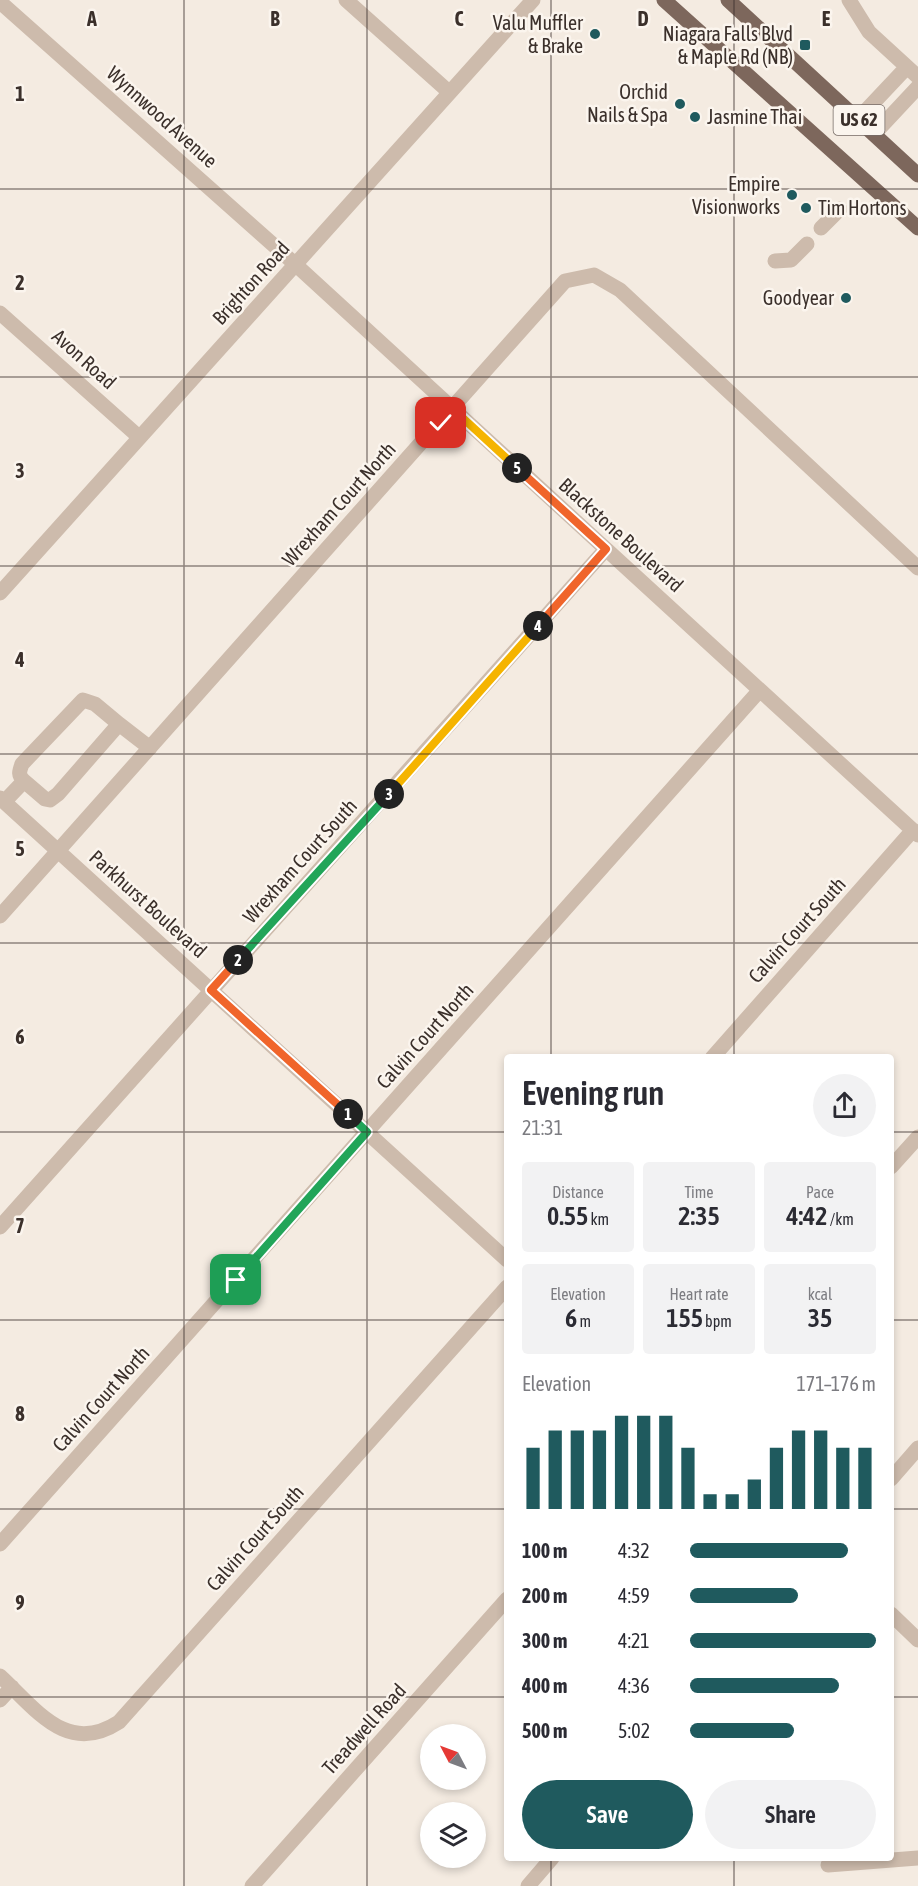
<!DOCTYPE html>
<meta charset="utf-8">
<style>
:root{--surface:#fff;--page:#f2f2f3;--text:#2b2b33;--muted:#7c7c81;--accent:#1f5a5e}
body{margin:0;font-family:"Asap Condensed",sans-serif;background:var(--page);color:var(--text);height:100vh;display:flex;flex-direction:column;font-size:22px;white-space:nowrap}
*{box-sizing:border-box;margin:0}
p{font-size:20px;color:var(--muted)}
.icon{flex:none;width:33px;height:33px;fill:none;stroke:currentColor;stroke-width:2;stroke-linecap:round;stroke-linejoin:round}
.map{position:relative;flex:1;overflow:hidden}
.sheet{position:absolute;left:504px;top:1054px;width:390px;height:807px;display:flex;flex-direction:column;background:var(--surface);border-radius:6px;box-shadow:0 3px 9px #0003}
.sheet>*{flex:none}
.needle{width:39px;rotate:311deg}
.controls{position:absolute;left:420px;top:1724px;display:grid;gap:12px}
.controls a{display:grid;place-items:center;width:66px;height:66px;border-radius:50%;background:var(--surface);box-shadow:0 3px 9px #0003;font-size:30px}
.pin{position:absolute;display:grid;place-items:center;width:51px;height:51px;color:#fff;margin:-26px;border-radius:12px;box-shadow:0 3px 9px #0006}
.km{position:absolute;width:30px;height:30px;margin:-15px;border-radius:50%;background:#222;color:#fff;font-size:16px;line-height:30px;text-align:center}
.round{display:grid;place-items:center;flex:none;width:63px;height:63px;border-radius:32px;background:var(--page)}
.head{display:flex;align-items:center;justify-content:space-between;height:102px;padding:0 18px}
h1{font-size:33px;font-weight:600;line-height:45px}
.stats{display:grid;grid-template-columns:repeat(3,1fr);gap:9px;height:102px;padding:6px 18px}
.stats div{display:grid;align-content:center;border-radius:6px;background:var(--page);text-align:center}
.stats b{font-size:26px;font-weight:600}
.stats small{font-size:16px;font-weight:400}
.stats p{font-size:16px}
.chart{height:168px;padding:12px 18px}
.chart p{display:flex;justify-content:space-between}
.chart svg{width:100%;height:108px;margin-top:6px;stroke:var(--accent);stroke-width:6}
.button{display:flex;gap:12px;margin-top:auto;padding:12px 18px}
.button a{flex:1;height:69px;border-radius:36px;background:var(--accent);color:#fff;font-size:24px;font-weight:600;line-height:69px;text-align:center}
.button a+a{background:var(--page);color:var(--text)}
ul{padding:0 18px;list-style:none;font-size:20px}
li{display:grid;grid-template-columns:96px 72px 1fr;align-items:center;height:45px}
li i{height:15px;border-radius:8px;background:var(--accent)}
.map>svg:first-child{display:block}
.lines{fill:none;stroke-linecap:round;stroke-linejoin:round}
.minor{stroke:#cdbbac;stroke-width:15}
.major{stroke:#7d675c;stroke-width:15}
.split-1-casing{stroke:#fff;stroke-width:12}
.split-2-casing{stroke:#fff;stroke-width:12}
.split-3-casing{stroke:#fff;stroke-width:12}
.split-4-casing{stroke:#fff;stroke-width:12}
.split-5-casing{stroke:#fff;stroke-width:12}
.split-6-casing{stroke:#fff;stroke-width:12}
.split-1{stroke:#22a559;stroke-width:8}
.split-2{stroke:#f0652b;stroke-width:8}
.split-3{stroke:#22a559;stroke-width:8}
.split-4{stroke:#f5b400;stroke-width:8}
.split-5{stroke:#f0652b;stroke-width:8}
.split-6{stroke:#f5b400;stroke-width:8}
.grid{fill:none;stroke:#3b302b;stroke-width:1.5;stroke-opacity:0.55}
.poi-dot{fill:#1f5a5e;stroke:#fbf5ee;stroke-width:2}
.labels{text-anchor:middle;stroke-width:5;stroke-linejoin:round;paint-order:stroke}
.shield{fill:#fbf5ee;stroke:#756b66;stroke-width:1.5}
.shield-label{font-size:18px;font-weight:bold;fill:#3b302b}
.poi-label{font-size:20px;fill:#3b302b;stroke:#fbf5ee;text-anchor:end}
.street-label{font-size:20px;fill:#3b302b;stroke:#fbf5ee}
.grid-label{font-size:20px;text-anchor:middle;font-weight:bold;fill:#3b302b;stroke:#fbf5ee;stroke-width:5;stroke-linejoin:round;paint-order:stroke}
</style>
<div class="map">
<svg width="918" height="1886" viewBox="0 0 918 1886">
<rect width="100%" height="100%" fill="#f4ebe1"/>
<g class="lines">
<path class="minor" d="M346 0 449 92
M849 0 869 32 918 77
M0 2 296 265 918 835
M858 119 907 67
M874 134 918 87
M821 228 840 209
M775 261 791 260 807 244
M0 313 139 437
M0 593 533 0
M24 781C18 775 19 772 22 764L83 700 95 704 119 724
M0 798 507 1260
M4 802 24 781 45 799 50 800 58 794 119 724 150 748
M0 916 565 281 594 275 620 290 918 568
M712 1058 913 830
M891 1167 918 1137
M0 1227 606 549
M891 1479 918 1448
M0 1544 760 690
M891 1614 918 1640
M0 1676C36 1709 67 1756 119 1722L507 1287
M0 1700 12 1687
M828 1865 918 1858
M252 1886 507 1599
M528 1886 552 1858"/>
<path class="major" d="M664 0 918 228
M728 0 918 175"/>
</g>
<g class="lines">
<defs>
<path id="split-1" d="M236 1280 367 1132 348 1114"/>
<path id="split-2" d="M238 960 211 990 348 1114"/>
<path id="split-3" d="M238 960 389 794"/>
<path id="split-4" d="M389 794 538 626"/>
<path id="split-5" d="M517 468 606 549 538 626"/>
<path id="split-6" d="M441 423 453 409 517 468"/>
</defs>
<use href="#split-1" class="split-1-casing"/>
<use href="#split-2" class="split-2-casing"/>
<use href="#split-3" class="split-3-casing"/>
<use href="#split-4" class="split-4-casing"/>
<use href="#split-5" class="split-5-casing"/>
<use href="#split-6" class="split-6-casing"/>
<use href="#split-1" class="split-1"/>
<use href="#split-2" class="split-2"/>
<use href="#split-3" class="split-3"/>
<use href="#split-4" class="split-4"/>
<use href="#split-5" class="split-5"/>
<use href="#split-6" class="split-6"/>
</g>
<path class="grid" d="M184 0V1886M367 0V1886M551 0V1058M734 0V1058M0 189H918M0 377H918M0 566H918M0 754H918M0 943H918M0 1132H507M891 1132H918M0 1320H507M891 1320H918M0 1509H507M891 1509H918M0 1697H507M891 1697H918M551 1858V1886M734 1858V1886"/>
<g class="poi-dot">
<circle cx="595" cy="34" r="6"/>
<rect x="799" y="39" width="12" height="12" rx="3"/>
<circle cx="680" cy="104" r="6"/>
<circle cx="695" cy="117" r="6"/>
<circle cx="792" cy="195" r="6"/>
<circle cx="806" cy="208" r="6"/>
<circle cx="846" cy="298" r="6"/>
</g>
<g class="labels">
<rect class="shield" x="833.5" y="105" width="51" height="30" rx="4.5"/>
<g class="shield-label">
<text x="859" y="126">US 62</text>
</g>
<g class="poi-label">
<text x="583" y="30">Valu Muffler<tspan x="583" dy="23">&amp; Brake</tspan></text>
<text x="793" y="41">Niagara Falls Blvd<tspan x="793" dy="23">&amp; Maple Rd (NB)</tspan></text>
<text x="668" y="99">Orchid<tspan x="668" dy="23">Nails &amp; Spa</tspan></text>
<text x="707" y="124" text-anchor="start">Jasmine Thai</text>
<text x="780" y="191">Empire<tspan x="780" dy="23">Visionworks</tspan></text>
<text x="818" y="215" text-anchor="start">Tim Hortons</text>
<text x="834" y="305">Goodyear</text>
</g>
<g class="street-label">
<text transform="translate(162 117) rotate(42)" y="7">Wynnwood Avenue</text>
<text transform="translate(251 283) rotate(-48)" y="7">Brighton Road</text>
<text transform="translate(84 359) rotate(42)" y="7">Avon Road</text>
<text transform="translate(339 504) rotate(-48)" y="7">Wrexham Court North</text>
<text transform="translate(621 535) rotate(42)" y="7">Blackstone Boulevard</text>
<text transform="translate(300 861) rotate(-48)" y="7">Wrexham Court South</text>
<text transform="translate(148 904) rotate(42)" y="7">Parkhurst Boulevard</text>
<text transform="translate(797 930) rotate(-48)" y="7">Calvin Court South</text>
<text transform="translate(425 1036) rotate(-48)" y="7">Calvin Court North</text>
<text transform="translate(101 1399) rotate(-48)" y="7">Calvin Court North</text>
<text transform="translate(255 1538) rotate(-48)" y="7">Calvin Court South</text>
<text transform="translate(364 1729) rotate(-48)" y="7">Treadwell Road</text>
</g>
</g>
<g class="grid-label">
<text x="92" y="26">A</text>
<text x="275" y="26">B</text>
<text x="459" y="26">C</text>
<text x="643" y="26">D</text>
<text x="826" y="26">E</text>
<text x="20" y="101">1</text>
<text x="20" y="290">2</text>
<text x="20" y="478">3</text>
<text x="20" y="667">4</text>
<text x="20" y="856">5</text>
<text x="20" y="1044">6</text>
<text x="20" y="1233">7</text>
<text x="20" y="1421">8</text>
<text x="20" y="1610">9</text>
</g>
</svg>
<div class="controls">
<a><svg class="needle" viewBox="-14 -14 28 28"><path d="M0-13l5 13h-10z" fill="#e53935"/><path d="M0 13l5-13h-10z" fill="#7c7c81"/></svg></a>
<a><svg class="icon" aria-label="layers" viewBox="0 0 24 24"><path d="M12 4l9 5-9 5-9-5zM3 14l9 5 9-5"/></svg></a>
</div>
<div class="pin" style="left:236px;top:1280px;background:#1e9e55"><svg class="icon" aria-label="arrive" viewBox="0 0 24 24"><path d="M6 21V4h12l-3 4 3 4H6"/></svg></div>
<div class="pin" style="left:441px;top:423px;background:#d93025"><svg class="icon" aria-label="check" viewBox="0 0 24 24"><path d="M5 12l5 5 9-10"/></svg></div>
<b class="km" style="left:348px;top:1114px">1</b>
<b class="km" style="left:238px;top:960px">2</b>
<b class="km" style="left:389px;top:794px">3</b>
<b class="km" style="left:538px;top:626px">4</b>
<b class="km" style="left:517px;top:468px">5</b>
<section class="sheet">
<div class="head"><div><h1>Evening run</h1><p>21:31</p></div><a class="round"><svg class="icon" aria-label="share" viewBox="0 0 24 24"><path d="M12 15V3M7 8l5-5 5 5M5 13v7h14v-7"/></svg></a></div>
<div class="stats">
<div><p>Distance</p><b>0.55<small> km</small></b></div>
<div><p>Time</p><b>2:35</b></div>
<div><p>Pace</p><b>4:42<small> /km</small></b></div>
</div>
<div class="stats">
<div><p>Elevation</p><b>6<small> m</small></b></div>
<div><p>Heart rate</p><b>155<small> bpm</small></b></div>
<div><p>kcal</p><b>35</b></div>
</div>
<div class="chart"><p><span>Elevation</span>171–176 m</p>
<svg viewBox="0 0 160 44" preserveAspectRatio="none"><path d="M5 44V19M15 44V12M25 44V12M35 44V12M45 44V6M55 44V6M65 44V6M75 44V19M85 44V38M95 44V38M105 44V32M115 44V19M125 44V12M135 44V12M145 44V19M155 44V19"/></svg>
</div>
<ul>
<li><b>100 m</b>4:32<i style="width:85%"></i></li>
<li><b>200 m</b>4:59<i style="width:58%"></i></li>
<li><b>300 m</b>4:21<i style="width:100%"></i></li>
<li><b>400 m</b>4:36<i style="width:80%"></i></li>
<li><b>500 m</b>5:02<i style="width:56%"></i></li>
</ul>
<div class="button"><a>Save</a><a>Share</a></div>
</section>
</div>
